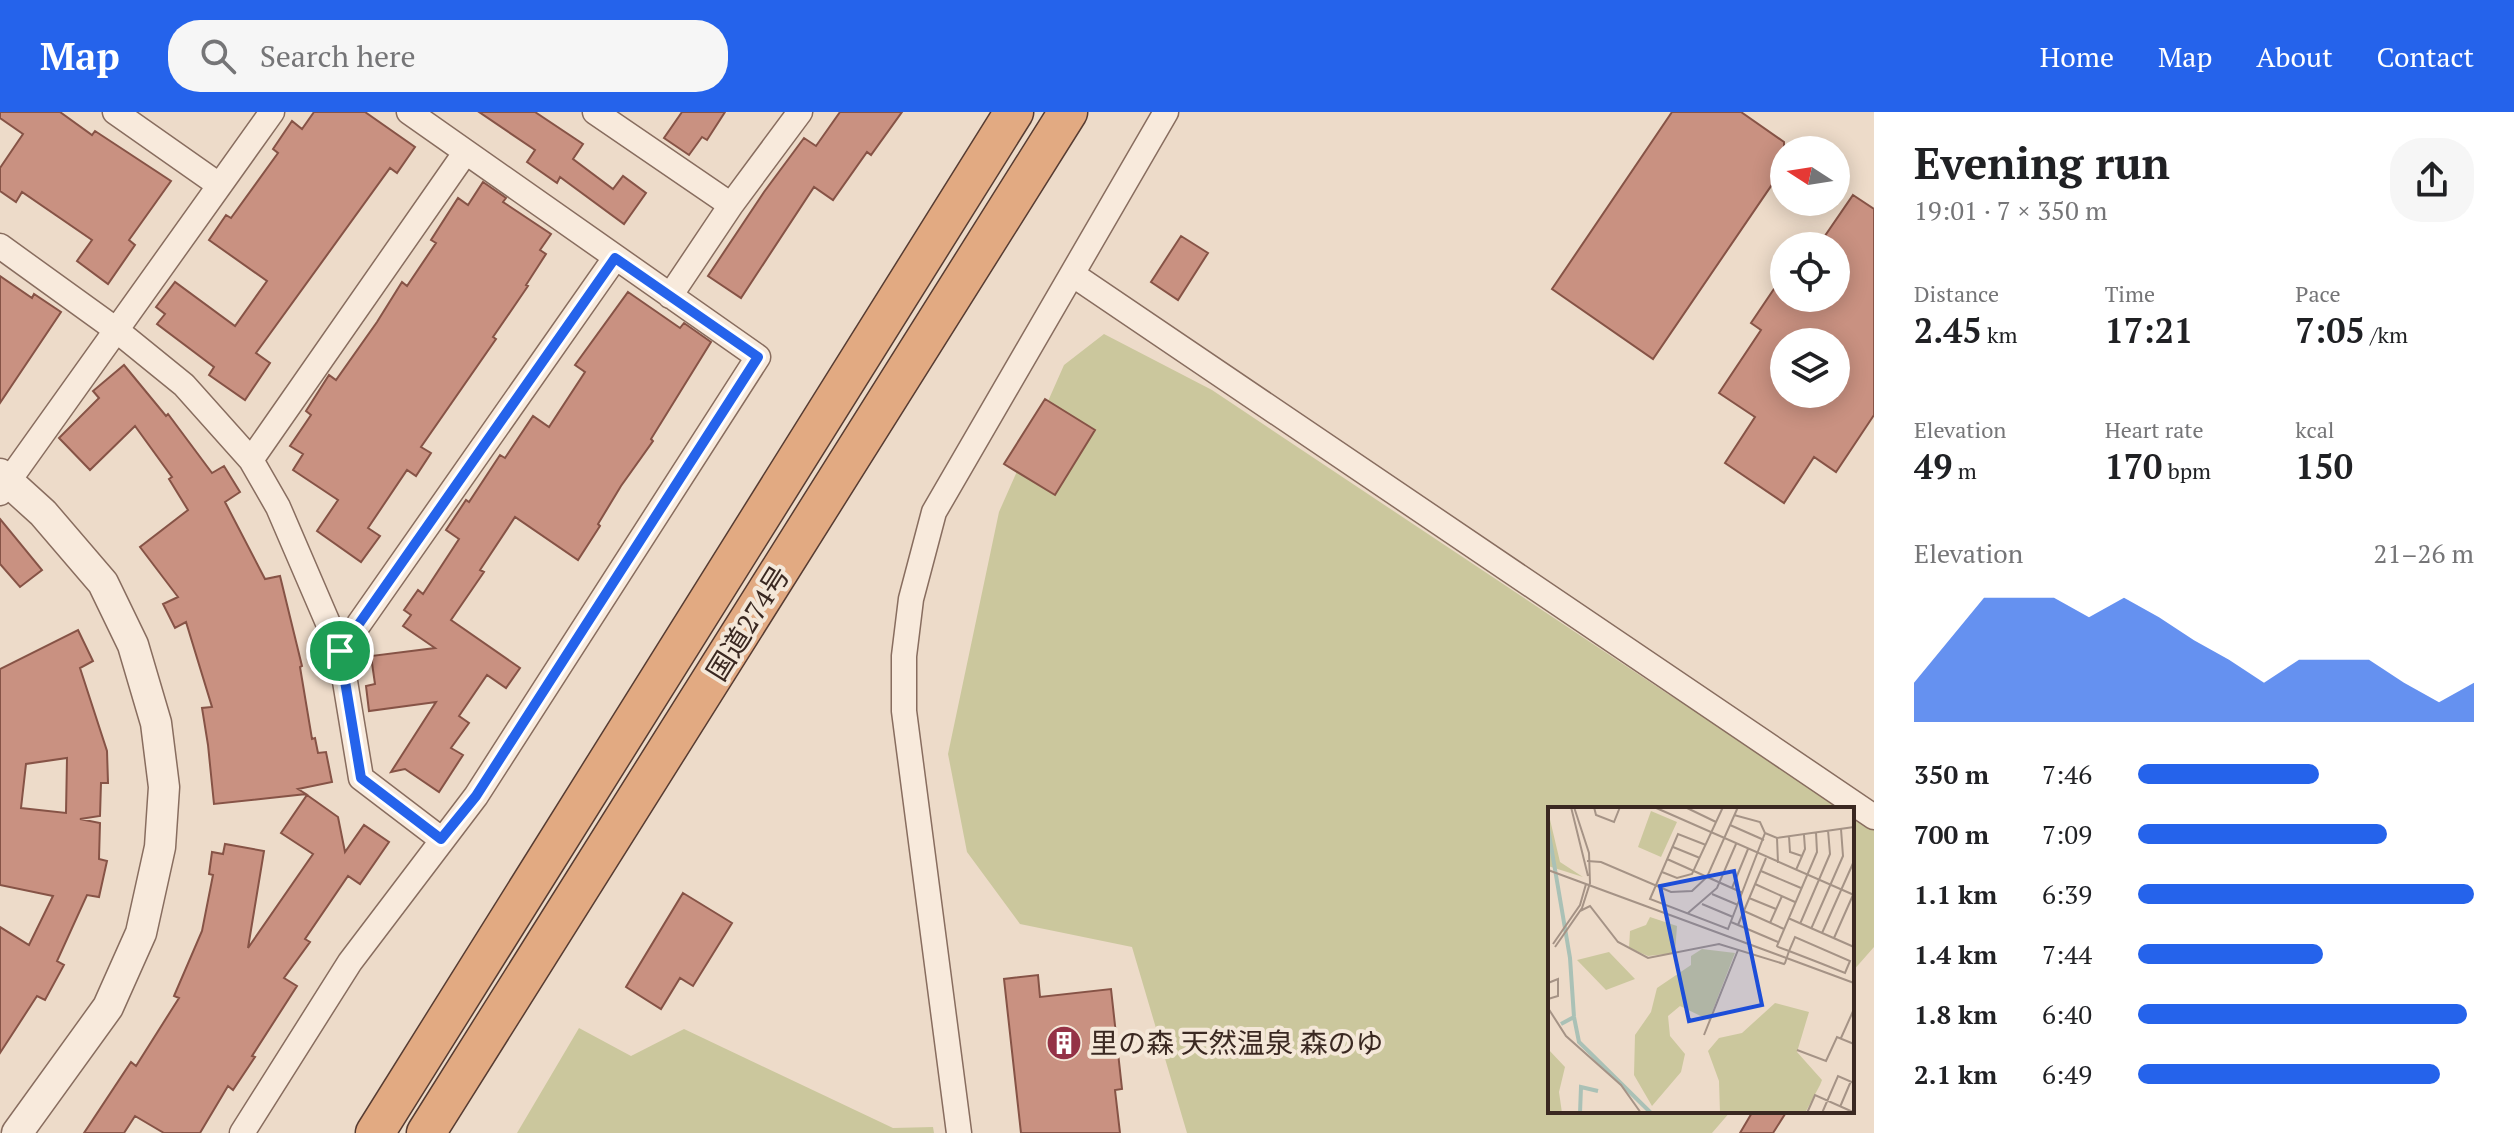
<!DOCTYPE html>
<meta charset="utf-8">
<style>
:root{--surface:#fff;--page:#f6f6f6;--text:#202124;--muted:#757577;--accent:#2563eb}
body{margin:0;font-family:"PT Serif","Noto Sans JP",serif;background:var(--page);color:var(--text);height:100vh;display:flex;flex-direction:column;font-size:30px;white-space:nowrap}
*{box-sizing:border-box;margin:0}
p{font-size:26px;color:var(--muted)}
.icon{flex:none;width:44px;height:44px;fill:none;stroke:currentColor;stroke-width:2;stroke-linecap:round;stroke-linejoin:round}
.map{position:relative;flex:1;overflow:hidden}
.side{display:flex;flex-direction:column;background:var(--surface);width:640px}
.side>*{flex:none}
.needle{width:52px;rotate:282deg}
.tools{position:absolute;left:1770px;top:24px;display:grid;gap:16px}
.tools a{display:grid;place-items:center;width:80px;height:80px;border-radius:50%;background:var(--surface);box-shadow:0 4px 20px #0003;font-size:40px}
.pin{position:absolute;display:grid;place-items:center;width:68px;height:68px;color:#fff;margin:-34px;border:4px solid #fff;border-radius:50%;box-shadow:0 2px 8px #0007}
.round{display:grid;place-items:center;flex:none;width:84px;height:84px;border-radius:32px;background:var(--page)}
.summary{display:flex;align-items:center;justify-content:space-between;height:136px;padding:0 40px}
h1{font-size:44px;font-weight:600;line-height:60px}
.metrics{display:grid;grid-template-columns:repeat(3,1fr);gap:12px;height:136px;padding:8px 40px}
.metrics div{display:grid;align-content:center}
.metrics b{font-size:34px;font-weight:600}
.metrics small{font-size:22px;font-weight:400}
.metrics p{font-size:22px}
.chart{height:224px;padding:16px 40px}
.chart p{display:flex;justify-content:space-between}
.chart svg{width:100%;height:144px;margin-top:8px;fill:var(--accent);opacity:.7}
ul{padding:0 40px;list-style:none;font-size:26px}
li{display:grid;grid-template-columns:128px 96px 1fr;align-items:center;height:60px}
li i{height:20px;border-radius:10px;background:var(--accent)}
header{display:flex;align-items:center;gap:48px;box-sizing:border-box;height:112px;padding:0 40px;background:var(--accent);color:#fff}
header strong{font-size:38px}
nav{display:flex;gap:44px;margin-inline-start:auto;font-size:28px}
.search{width:560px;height:72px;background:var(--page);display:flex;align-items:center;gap:20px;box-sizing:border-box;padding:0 28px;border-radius:32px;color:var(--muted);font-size:30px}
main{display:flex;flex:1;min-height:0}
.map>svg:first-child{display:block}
.green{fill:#cbc79d}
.building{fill:#c99181;stroke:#865346;stroke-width:2;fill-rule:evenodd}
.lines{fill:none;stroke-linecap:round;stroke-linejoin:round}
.minor-casing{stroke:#886d5f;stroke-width:27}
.tertiary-casing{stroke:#886d5f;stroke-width:33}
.trunk-casing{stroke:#573c32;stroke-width:41}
.minor{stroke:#f8eadc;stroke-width:24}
.tertiary{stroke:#f8eadc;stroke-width:30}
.trunk{stroke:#e2aa82;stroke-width:38}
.route-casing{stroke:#fff;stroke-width:16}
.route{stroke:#2563eb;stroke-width:10}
.labels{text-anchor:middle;stroke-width:8;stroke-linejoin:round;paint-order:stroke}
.street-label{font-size:28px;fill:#3a2821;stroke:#f4e7d8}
.poi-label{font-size:28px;fill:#3a2821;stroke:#f4e7d8;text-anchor:start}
.inset-river{fill:none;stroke:#aac1b6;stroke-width:4}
.inset-road{fill:none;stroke:#a59386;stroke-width:2}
.view{fill:#1d4ed8;fill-opacity:0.15;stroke:#1d4ed8;stroke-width:4}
.inset-edge{fill:none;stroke:#3a2821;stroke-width:4}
</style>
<header>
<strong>Map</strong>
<div class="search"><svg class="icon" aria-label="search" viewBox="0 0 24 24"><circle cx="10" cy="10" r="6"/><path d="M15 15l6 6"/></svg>Search here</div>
<nav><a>Home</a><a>Map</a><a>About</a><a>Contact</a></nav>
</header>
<main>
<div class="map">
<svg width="1874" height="1021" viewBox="0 0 1874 1021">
<rect width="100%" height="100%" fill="#eddbc9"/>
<path class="green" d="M1104 222 1212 278 1668 582 1874 705V835L1852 860V697H1550V999H1731L1712 1021H1187L1132 835 1020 812 967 740 948 642 999 400 1064 253Z
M579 916 631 944 684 917 893 1016 933 1015 934 1021H517Z"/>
<path class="building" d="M0 0H60L92 23 95 19 171 69 129 128 135 133 108 172 77 149 92 128 22 80 16 90 0 79V56L23 22 0 6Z
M314 0H365L415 35 397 61 390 56 256 241 270 251 245 288 209 263 214 255 157 212 165 202 156 195 175 170 235 214 267 169 209 128 226 103 231 106 278 41 273 37 292 9 302 17Z
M479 0H535L583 32 573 47 613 77 623 64 646 81 624 112 560 65 557 71 527 50 535 38Z
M682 0H725L707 28 702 25 689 43 664 26Z
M840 0H902L871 43 867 40 833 88 814 75 741 186 708 164 764 80 804 26 816 34Z
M1672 0H1741L1784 30V55L1653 247 1552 177Z
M483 70 506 86 503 90 551 122 540 138 546 142 526 173 528 174 493 225 496 227 421 335 431 341 416 364 407 358 368 416 380 424 361 450 317 419 338 388 293 358 303 342 290 334 311 303 306 299 329 263 336 268 377 210 402 170 407 174 436 131 431 128 458 86 468 93Z
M1853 83 1874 97V303L1836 360 1814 345 1784 391 1725 351 1755 305 1719 281 1761 218 1751 211 1784 162V186H1836V134H1818ZM1784 230H1836V282H1784Z
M1181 124 1208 141 1178 188 1151 170Z
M0 164 32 186 34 182 61 200 0 291Z
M628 180 680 216 684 211 711 230 651 327 653 329 621 374 598 412 600 414 578 448 515 405 480 458 484 460 451 508 520 556 506 576 487 563 459 604 469 611 451 636 463 643 439 680 405 657 391 660 436 590 369 599 366 574 375 572 371 544 435 536 403 514 411 503 404 498 418 478 423 482 459 427 446 418 466 388 469 390 500 343 505 346 533 304 549 315 585 260 575 253Z
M124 253 166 304 168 302 212 361 224 354 240 380 225 390 265 467 280 464 302 554 300 555 312 627 315 626 318 641 326 640 332 670 298 677 306 682 214 692 208 633 202 596 212 595 186 510 175 516 163 492 178 485 140 435 188 398 169 367 172 365 135 314 90 358 59 326 99 286 93 279Z
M1045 287 1095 318 1055 383 1004 352Z
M0 407 42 458 20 475 0 452Z
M78 518 93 549 80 556 107 639 108 671H101L100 704 80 707 100 711 99 747 107 749 99 785 87 783 57 849 64 853 45 888 37 884 0 941V815L29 833 53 784 0 773V557ZM67 646 66 701 21 696 26 652Z
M307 683 338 705 345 740 364 713 389 730 360 772 348 764 305 827 310 830 284 866 297 874 252 944 255 945 233 978 228 974 200 1021H164L135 1004 124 1021H84L131 950 136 954 179 886 174 884 202 819 213 763 209 762 212 740 223 742 225 732 264 739 248 836 313 742 281 721Z
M683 781 732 811 693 874 680 866 661 897 626 875Z
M1038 863 1040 885 1111 877 1122 977 1115 978 1120 1021H1021L1004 867Z
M1753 999H1787L1773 1021H1740Z"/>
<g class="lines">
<defs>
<path id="minor" d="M115 0 219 73
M595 0 731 93
M0 134 115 217 184 273 251 348 278 395 340 539 361 666 441 727
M1072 162 1874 705
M670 184 731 93 800 0
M251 348 465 41
M0 381 272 0
M340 539 615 146
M242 1021 350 850 476 684 758 245 409 0
M959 1021 904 599V544L911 487 934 400 1166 0"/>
<path id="tertiary" d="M0 362 43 401 103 471 133 533 156 611 164 675 160 735 141 821 108 895 17 1021"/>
<path id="trunk" d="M375 1021 1014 0
M426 1021 1068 0"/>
</defs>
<use href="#minor" class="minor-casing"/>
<use href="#tertiary" class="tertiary-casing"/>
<use href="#trunk" class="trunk-casing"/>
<use href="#minor" class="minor"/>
<use href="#tertiary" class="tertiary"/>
<use href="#trunk" class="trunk"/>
</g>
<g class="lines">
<defs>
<path id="route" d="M615 146 758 245 476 684 441 727 361 666 340 539Z"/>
</defs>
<use href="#route" class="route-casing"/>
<use href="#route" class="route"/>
</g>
<defs>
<symbol id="building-disc" viewBox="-11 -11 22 22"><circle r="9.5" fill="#943246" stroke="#f4e7d8"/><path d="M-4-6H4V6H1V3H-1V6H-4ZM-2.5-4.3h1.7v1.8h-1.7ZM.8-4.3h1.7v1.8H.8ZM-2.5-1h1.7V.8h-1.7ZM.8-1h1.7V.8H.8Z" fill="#fff"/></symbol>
</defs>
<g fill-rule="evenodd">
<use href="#building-disc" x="1044" y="911" width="40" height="40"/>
</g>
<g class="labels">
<g class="street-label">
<text transform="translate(748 511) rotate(-58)" y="10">国道274号</text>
</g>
<g class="poi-label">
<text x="1090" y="941">里の森 天然温泉 森のゆ</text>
</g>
</g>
<g transform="translate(1548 695)">
<rect width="306" height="306" fill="#eddbc9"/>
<path d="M0 4 12 55 35 70 0 59ZM103 4 129 15 113 50 90 40ZM102 110 129 119 127 146 100 149 81 141 82 124 98 118ZM154 142 187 146 161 213 132 199 120 209 122 229 137 247 133 265 104 299 86 268 87 228 103 205 109 181 143 158V149ZM61 145 87 172 58 183 29 153ZM227 196 261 205 249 245 274 273 272 278 257 306H172L171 274 160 244 171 231 194 226ZM0 242 17 260 11 285 14 306H0Z" fill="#cbc79d"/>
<path class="inset-river" d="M0 21 22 151 26 210M13 217 26 210 31 235 103 306M32 306 33 280 50 284"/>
<path class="inset-road" d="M23 0 40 69M46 0 48 8 66 15 72 0M106 0 306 88M137 0 168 15M182 18 216 33M217 26 229 31 306 20M241 29 242 45 254 49M229 31 230 56M158 38 130 27 102 92 180 122 217 26 212 15 186 8M125 40 152 51M119 52 195 86M39 54 53 55 123 85 144 84 159 70 190 0M0 63 306 176M248 63 257 42 256 28M213 64 253 81M114 65 129 71 144 67 175 0M207 77 247 95M184 81 200 42M164 87 190 98M201 91 228 102M154 97 185 110M32 104 42 99 70 135 100 151 171 137 236 157 237 156 241 144 247 130 302 154 297 166 272 156 241 144 230 140 229 139 269 45 268 25M196 104 236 122M140 106 169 81 188 37M240 111 306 140M183 115 230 135M222 116 234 89M252 117 282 47 280 23M190 118 218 51M263 122 295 49 293 22M274 126 306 54M286 131 305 88M5 137 32 98 38 77M7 140 34 101 42 76 41 46 26 0M0 176 10 172V189L0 192M0 201 18 229 73 278 93 306M156 228 190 143M293 231 306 202M249 243 278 254 289 230 306 237M292 300 303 274M259 306 267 288 305 305M274 306 290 269 306 276"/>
<path class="view" d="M186 64 214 198 141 214 112 79Z"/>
<rect width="306" height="306" class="inset-edge"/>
</g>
</svg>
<div class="tools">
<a><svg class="needle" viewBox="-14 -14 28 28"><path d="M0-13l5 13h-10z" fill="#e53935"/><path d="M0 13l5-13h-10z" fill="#757577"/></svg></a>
<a><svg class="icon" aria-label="locate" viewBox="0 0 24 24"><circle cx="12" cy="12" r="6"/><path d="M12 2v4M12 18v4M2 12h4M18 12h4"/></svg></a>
<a><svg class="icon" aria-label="layers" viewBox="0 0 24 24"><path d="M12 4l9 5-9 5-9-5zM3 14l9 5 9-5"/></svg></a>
</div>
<div class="pin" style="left:340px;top:539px;background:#1e9e55"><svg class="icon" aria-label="arrive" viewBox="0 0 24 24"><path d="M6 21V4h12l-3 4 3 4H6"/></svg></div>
</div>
<section class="side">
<div class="summary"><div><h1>Evening run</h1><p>19:01 · 7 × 350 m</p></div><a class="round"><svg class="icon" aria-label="share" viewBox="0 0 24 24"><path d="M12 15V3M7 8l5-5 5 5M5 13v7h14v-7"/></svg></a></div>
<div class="metrics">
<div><p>Distance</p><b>2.45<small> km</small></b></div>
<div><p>Time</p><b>17:21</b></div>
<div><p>Pace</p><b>7:05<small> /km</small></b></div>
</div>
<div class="metrics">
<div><p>Elevation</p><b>49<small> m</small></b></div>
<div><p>Heart rate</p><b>170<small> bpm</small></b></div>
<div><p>kcal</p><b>150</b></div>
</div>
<div class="chart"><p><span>Elevation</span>21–26 m</p>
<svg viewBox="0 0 160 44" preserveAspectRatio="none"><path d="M0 44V32L10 19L20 6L30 6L40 6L50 12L60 6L70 12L80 19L90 25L100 32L110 25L120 25L130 25L140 32L150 38L160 32V44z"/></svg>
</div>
<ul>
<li><b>350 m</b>7:46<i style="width:54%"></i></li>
<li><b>700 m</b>7:09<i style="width:74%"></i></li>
<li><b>1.1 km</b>6:39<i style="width:100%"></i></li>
<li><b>1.4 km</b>7:44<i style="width:55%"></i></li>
<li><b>1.8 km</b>6:40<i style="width:98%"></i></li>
<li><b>2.1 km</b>6:49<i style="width:90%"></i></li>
</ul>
</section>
</main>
